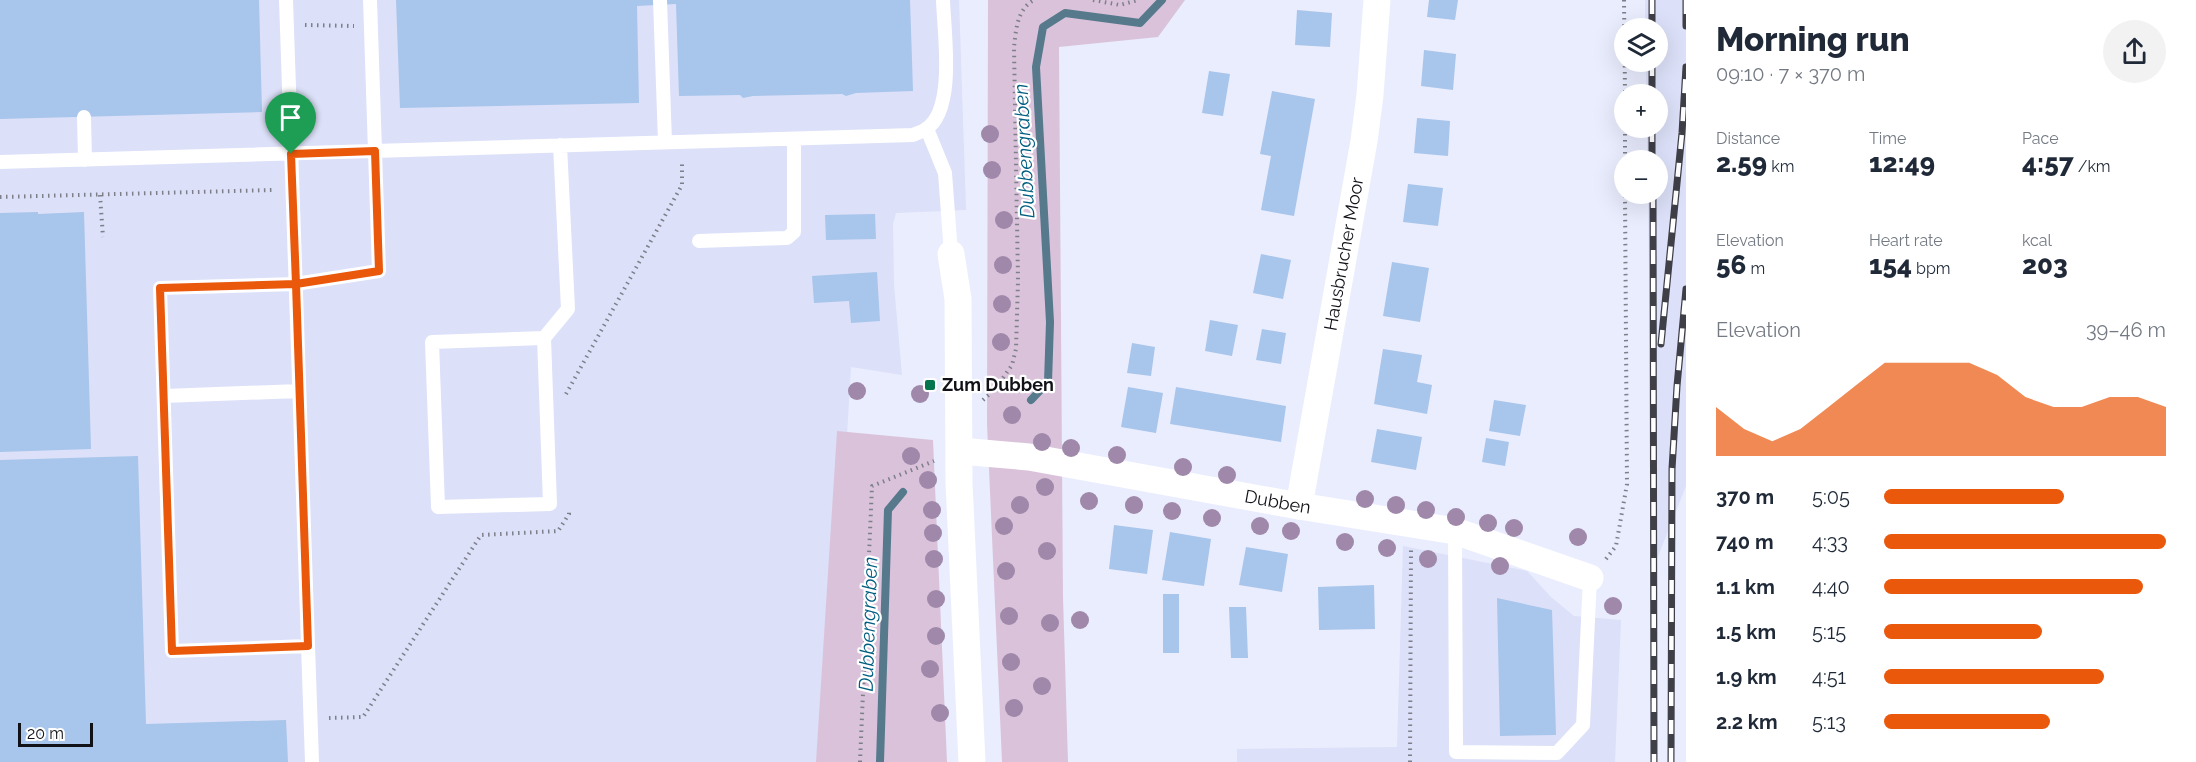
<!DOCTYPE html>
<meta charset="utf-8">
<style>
:root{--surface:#fff;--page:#f2f2f3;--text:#1f2937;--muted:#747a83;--accent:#ea580c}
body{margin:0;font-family:Raleway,sans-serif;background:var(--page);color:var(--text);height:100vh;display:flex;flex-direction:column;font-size:22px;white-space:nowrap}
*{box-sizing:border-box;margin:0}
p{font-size:20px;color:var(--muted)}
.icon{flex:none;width:33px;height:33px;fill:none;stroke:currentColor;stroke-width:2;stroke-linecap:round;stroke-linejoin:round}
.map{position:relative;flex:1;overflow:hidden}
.details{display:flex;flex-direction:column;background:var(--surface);width:510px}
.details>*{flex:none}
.tools{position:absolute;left:1614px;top:18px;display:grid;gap:12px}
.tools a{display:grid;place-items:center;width:54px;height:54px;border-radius:50%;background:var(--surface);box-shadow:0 6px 24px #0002;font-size:30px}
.scale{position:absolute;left:18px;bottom:15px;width:75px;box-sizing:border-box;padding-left:6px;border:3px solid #111218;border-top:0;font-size:16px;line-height:21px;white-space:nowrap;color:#111218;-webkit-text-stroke:4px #fff;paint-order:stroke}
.pin{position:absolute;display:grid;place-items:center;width:51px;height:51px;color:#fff;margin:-62px -26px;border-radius:50% 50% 50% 0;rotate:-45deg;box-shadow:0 0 6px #0007}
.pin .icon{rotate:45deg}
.round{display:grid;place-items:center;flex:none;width:63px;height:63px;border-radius:32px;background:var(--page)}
.summary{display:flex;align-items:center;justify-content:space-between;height:102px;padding:0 30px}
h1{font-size:33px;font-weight:800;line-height:45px}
.figures{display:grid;grid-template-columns:repeat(3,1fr);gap:9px;height:102px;padding:6px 30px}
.figures div{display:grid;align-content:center}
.figures b{font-size:26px;font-weight:800}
.figures small{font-size:16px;font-weight:400}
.figures p{font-size:16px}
.chart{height:168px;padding:12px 30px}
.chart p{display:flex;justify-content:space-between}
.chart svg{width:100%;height:108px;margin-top:6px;fill:var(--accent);opacity:.7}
ul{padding:0 30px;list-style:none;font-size:20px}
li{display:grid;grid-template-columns:96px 72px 1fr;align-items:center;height:45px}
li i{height:15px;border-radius:8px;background:var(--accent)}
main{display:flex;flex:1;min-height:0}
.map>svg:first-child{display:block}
.built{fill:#dce0f8}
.green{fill:#dac3da}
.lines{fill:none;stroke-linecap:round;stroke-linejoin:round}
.stream{stroke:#57798c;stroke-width:8}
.building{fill:#a8c5eb}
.path{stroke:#7d7f8a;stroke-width:4;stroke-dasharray:1.5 4.5;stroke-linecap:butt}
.lane{stroke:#fff;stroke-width:14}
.street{stroke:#fff;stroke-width:27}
.rail-casing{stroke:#3e3f47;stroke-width:7}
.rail{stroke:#fff;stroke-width:4.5;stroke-dasharray:14;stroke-linecap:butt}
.tree{fill:#9f88a9}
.route-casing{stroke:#fff;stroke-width:12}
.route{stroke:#ea580c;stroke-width:8}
.poi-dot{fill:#05754f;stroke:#fff;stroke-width:2}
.labels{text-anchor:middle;stroke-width:4.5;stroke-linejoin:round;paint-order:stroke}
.street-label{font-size:18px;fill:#111218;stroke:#fff}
.poi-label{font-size:18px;font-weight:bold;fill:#111218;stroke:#fff;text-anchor:start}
.water-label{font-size:20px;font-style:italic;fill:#005e80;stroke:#fff}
</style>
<main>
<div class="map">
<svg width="1686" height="762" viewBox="0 0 1686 762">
<rect width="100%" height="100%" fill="#eaedfe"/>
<path class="built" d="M0 0H959L966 210 896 213 893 224 894 285 902 375 851 367 828 762H0Z
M1645 0H1686V486L1653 569 1648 194H1658V160H1647V128H1658V94H1646V62H1658V28H1645Z
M1403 546 1527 571 1551 597 1574 616 1621 620 1615 762H1237V749L1397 747Z"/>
<path class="green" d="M988 0H1185L1158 37 1059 47 1063 597 1068 762H1002L987 424Z
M837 431 933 440 947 762H816Z"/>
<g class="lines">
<path class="stream" d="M1031 400 1048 382 1050 322 1036 67 1043 27 1065 13 1140 23 1162 0
M880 762 888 510 903 492"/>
</g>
<path class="building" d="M0 0H259L262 112 0 119Z
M396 0H910L913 91 856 93 846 96 842 94 753 96 743 98 740 95 679 96 676 4 637 6 639 103 400 108Z
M1429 0H1458L1455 20 1427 17Z
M1297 10 1332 13 1330 47 1295 45Z
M1424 50 1456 54 1453 90 1421 86Z
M1209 71 1230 74 1223 116 1202 113Z
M1272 91 1315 99 1294 216 1261 210 1271 156 1260 154Z
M1417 118 1450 121 1448 156 1414 153Z
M1408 184 1443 188 1438 226 1403 222Z
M38 212V214L84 212 91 449 0 452V213Z
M875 214 876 239 826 240 825 215Z
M1261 254 1291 260 1283 299 1253 293Z
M1392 262 1429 268 1420 322 1383 316Z
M877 272 880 321 851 323 849 301 814 303 812 276Z
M1210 320 1238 325 1232 356 1205 351Z
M1262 329 1286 333 1281 364 1256 360Z
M1132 343 1155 347 1151 376 1127 373Z
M1383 349 1422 355 1417 382 1432 385 1427 414 1374 404Z
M1128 387 1163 393 1156 433 1121 427Z
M1176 387 1286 406 1281 442 1170 424Z
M1494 400 1526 405 1520 436 1489 431Z
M1377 429 1422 437 1416 470 1371 462Z
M1486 438 1509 442 1505 466 1482 462Z
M138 456 146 724 286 720 288 762H0V460Z
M1114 525 1153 530 1147 574 1109 569Z
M1170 532 1211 539 1204 586 1162 580Z
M1246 547 1288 554 1282 592 1239 585Z
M1374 585 1375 629 1319 630 1318 587Z
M1163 594H1179V653H1163Z
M1497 598 1552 610 1556 735 1500 736Z
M1229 607H1246L1248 658H1231Z"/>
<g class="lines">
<path class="path" d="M1093 0 1120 5 1138 0
M1624 0 1625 94
M305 25 354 26
M1625 128V160
M100 195 103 237
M0 197 274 190
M566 394 682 185V161
M983 400 996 388 1012 365 1016 349 1018 280 1014 47C1016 30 1017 9 1034 0
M1606 559 1616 546 1627 484 1625 194
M329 718 363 717 481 535 558 531 569 514V509
M860 762 872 486 934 461
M1410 762 1411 549"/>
<path class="lane" d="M286 0 312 762
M660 0 665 142
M84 117 85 160
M927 129 945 173 951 254
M0 162 913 135C917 133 922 132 926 129 956 110 944 32 943 0
M699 241 787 238 794 232V139
M544 338 432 342 438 507 550 504 544 338 568 309 560 145
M164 396 299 391
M1455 531 1456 752 1557 753 1583 725 1590 578
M308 646 172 651 160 288 295 284 379 271 370 0"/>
<g class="street">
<path d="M951 254 958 299 959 483 972 762"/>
<path id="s1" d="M960 451 1029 457 1299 506 1455 531 1590 578"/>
<path id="s2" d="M1299 506 1364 141 1370 95 1377 0"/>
</g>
<defs>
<path id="rail" d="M1652 0V28
M1686 0V26
M1652 62V94
M1652 128V160
M1653 194 1654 762
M1661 344 1682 133 1686 67
M1671 762 1672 469 1677 386 1686 289"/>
</defs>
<use href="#rail" class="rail-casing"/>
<use href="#rail" class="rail"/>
</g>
<g class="tree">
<circle cx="990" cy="134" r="9"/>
<circle cx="992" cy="170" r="9"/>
<circle cx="1004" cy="220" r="9"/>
<circle cx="1003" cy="265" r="9"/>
<circle cx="1002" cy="304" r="9"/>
<circle cx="1001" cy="342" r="9"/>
<circle cx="857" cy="391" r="9"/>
<circle cx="920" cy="394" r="9"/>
<circle cx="1012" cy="415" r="9"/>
<circle cx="1042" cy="442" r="9"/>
<circle cx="1071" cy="448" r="9"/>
<circle cx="1117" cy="455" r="9"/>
<circle cx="911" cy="456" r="9"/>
<circle cx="1183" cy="467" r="9"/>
<circle cx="1227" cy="475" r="9"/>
<circle cx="928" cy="480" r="9"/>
<circle cx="1045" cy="487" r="9"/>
<circle cx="1365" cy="499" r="9"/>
<circle cx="1089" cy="501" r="9"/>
<circle cx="1020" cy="505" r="9"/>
<circle cx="1134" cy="505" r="9"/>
<circle cx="1396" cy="505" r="9"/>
<circle cx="932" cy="510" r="9"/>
<circle cx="1426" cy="510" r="9"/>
<circle cx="1172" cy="511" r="9"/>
<circle cx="1456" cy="517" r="9"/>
<circle cx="1212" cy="518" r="9"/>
<circle cx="1488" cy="523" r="9"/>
<circle cx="1004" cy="526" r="9"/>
<circle cx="1260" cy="526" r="9"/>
<circle cx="1514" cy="528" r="9"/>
<circle cx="1291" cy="531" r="9"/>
<circle cx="933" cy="533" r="9"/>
<circle cx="1578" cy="537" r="9"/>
<circle cx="1345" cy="542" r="9"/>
<circle cx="1387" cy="548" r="9"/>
<circle cx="1047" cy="551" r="9"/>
<circle cx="934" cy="559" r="9"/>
<circle cx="1428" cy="559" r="9"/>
<circle cx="1500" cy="566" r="9"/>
<circle cx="1006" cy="571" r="9"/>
<circle cx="936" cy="599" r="9"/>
<circle cx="1613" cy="606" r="9"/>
<circle cx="1009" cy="616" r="9"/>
<circle cx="1080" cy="620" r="9"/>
<circle cx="1050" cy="623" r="9"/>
<circle cx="936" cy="636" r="9"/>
<circle cx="1011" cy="662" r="9"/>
<circle cx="930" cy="669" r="9"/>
<circle cx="1042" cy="686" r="9"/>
<circle cx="1014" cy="708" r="9"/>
<circle cx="940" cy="713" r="9"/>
</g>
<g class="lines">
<defs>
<path id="route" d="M291 154 296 284 160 288 172 651 308 646 296 284 379 271 375 151 291 154"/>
</defs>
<use href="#route" class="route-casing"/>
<use href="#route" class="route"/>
</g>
<rect class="poi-dot" x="924" y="379" width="12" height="12" rx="3"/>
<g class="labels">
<g class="street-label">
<text dy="6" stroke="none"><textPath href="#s2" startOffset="256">Hausbrucher Moor</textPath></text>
<text dy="6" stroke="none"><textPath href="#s1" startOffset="322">Dubben</textPath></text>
</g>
<g class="poi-label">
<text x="942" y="391">Zum Dubben</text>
</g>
<g class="water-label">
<text transform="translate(1024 151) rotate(-93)" y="7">Dubbengraben</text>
<text transform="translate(868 624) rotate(-88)" y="7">Dubbengraben</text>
</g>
</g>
</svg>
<div class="tools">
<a><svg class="icon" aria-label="layers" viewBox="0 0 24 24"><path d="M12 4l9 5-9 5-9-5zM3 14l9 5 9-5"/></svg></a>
<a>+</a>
<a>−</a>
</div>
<div class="scale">20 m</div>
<div class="pin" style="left:291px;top:154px;background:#1e9e55"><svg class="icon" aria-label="arrive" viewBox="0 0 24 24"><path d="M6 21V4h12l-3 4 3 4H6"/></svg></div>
</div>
<section class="details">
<div class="summary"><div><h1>Morning run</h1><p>09:10 · 7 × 370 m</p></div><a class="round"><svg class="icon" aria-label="share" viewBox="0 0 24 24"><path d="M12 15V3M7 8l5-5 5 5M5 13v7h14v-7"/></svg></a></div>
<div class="figures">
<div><p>Distance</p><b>2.59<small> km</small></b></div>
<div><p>Time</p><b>12:49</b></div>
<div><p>Pace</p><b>4:57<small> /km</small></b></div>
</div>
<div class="figures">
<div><p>Elevation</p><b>56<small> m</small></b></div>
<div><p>Heart rate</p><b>154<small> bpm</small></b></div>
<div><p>kcal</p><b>203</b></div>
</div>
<div class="chart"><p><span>Elevation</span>39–46 m</p>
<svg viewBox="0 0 160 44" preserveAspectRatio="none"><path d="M0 44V24L10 33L20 38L30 33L40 24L50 15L60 6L70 6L80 6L90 6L100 11L110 20L120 24L130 24L140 20L150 20L160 24V44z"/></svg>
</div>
<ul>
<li><b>370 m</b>5:05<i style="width:64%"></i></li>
<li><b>740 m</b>4:33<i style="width:100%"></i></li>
<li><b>1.1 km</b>4:40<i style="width:92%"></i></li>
<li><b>1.5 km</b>5:15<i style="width:56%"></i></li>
<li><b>1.9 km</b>4:51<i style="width:78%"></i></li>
<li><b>2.2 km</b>5:13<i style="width:59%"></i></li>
</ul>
</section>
</main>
